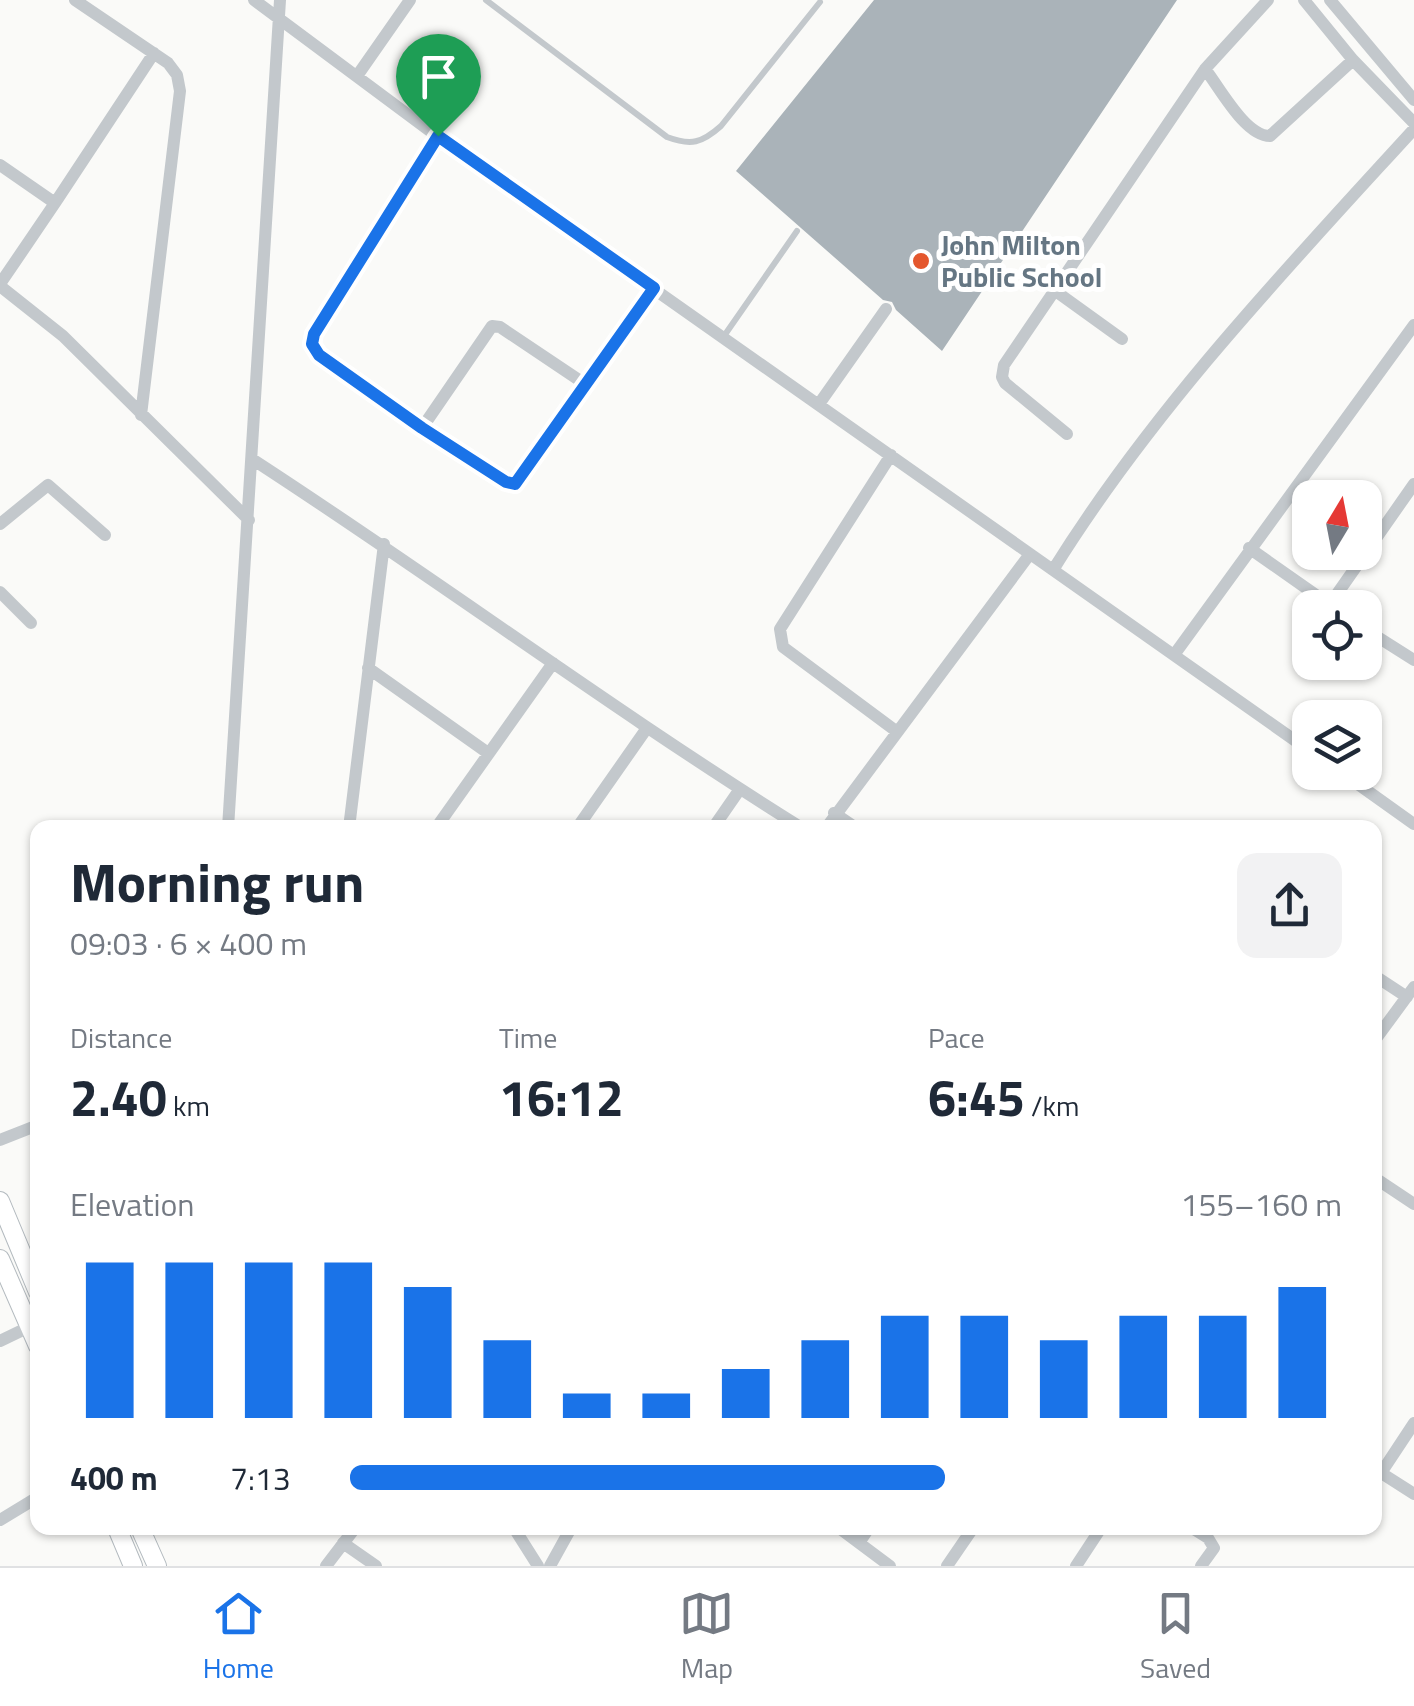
<!DOCTYPE html>
<meta charset="utf-8">
<style>
:root{--surface:#fff;--page:#f2f2f3;--text:#1f2937;--muted:#747a83;--line:#e0e1e3;--accent:#1a73e8}
body{margin:0;font-family:"Titillium Web",sans-serif;background:var(--page);color:var(--text);height:100vh;display:flex;flex-direction:column;font-size:38px;white-space:nowrap}
*{box-sizing:border-box;margin:0}
p{font-size:32px;color:var(--muted)}
.icon{flex:none;width:55px;height:55px;fill:none;stroke:currentColor;stroke-width:2;stroke-linecap:round;stroke-linejoin:round}
.map{position:relative;flex:1;overflow:hidden}
.panel{position:absolute;left:30px;top:820px;width:1352px;height:715px;display:flex;flex-direction:column;background:var(--surface);border-radius:20px;box-shadow:0 2px 8px #0004}
.panel>*{flex:none}
.needle{width:65px;rotate:10deg}
.tools{position:absolute;left:1292px;top:480px;display:grid;gap:20px}
.tools a{display:grid;place-items:center;width:90px;height:90px;border-radius:20px;background:var(--surface);box-shadow:0 2px 8px #0004;font-size:50px}
.pin{position:absolute;display:grid;place-items:center;width:85px;height:85px;color:#fff;margin:-102px -42px;border-radius:50% 50% 50% 0;rotate:-45deg;box-shadow:0 0 10px #0007}
.pin .icon{rotate:45deg}
.round{display:grid;place-items:center;flex:none;width:105px;height:105px;border-radius:20px;background:var(--page)}
.overview{display:flex;align-items:center;justify-content:space-between;height:170px;padding:0 40px}
h1{font-size:55px;font-weight:700;line-height:75px}
.figures{display:grid;grid-template-columns:repeat(3,1fr);gap:15px;height:170px;padding:10px 40px}
.figures div{display:grid;align-content:center}
.figures b{font-size:50px;font-weight:700}
.figures small{font-size:28px;font-weight:400}
.figures p{font-size:28px}
.chart{height:280px;padding:20px 40px}
.chart p{display:flex;justify-content:space-between}
.chart svg{width:100%;height:180px;margin-top:10px;stroke:var(--accent);stroke-width:6}
ul{padding:0 40px;list-style:none;font-size:32px}
li{display:grid;grid-template-columns:160px 120px 1fr;align-items:center;height:75px}
li i{height:25px;border-radius:12px;background:var(--accent)}
.dock{display:flex;justify-content:space-around;align-items:center;height:140px;border-top:2px solid var(--line);background:var(--surface);font-size:28px;color:var(--muted)}
.dock a{display:grid;justify-items:center;gap:5px}
.dock .selected{color:var(--accent)}
.map>svg:first-child{display:block}
.building{fill:#aab3b9}
.lines{fill:none;stroke-linecap:round;stroke-linejoin:round}
.secondary-casing{stroke:#b3babf;stroke-width:20}
.service{stroke:#c3c8cc;stroke-width:6}
.minor{stroke:#c3c8cc;stroke-width:12}
.secondary{stroke:#fff;stroke-width:18}
.route-casing{stroke:#fff;stroke-width:20}
.route{stroke:#1a73e8;stroke-width:12}
.poi-dot{fill:#e4572e;stroke:#fff;stroke-width:4}
.labels{text-anchor:middle;stroke-width:10;stroke-linejoin:round;paint-order:stroke}
.poi-label{font-size:28px;font-weight:bold;fill:#657683;stroke:#fff;text-anchor:start}
</style>
<div class="map">
<svg width="1414" height="1566" viewBox="0 0 1414 1566">
<rect width="100%" height="100%" fill="#fafaf8"/>
<path class="building" d="M874 0H1177L942 351 896 310 892 302 883 300 736 171Z"/>
<g class="lines">
<defs>
<path id="secondary" d="M0 1201 38 1292
M0 1259 38 1346
M117 1528 133 1566
M140 1528 157 1566"/>
</defs>
<use href="#secondary" class="secondary-casing"/>
<path class="service" d="M486 0 667 137C691 146 702 143 721 126L820 2
M724 336 797 231"/>
<path class="minor" d="M75 0 168 63 177 75 180 91 141 415
M254 0 438 137 1310 751
M1304 0 1353 60 1414 123
M1330 0 1414 100
M1205 69C1220 88 1245 136 1270 136L1353 60
M357 76 410 0
M438 137 314 334 312 344 319 355 422 428 506 482 515 484 654 288
M0 165 55 203 0 284
M55 203 154 53
M0 286 63 336 249 520
M1054 290 1122 339
M819 404 886 309
M422 428 492 326 500 327 585 384
M1067 434 1005 383 1002 377 1004 365 1205 69 1268 0
M891 455 780 629 783 647 896 731
M252 459C437 579 614 711 802 828
M0 524 48 485 105 535
M1249 548 1333 607
M1053 570C1153 409 1287 268 1414 129
M0 592 31 623
M1330 604 1414 484
M1365 629 1414 660
M1174 655 1414 325
M368 668 488 753
M1341 772 1414 824
M834 813 856 828
M228 828 280 0
M349 828 384 544
M436 828 553 663
M577 828 647 728
M713 828 740 789
M826 828 1030 554
M1375 976 1407 997
M1375 1040 1414 987
M0 1140 38 1125
M1375 1178 1414 1204
M0 1341 29 1327
M1375 1469 1414 1494
M1381 1473 1414 1423
M0 1520 38 1497
M514 1528 538 1566
M839 1528 890 1566
M1192 1528 1208 1538 1214 1548 1201 1566
M343 1543 376 1566
M859 1543 869 1528
M326 1566 355 1528
M550 1566 571 1528
M947 1566 973 1528
M1076 1566 1101 1528"/>
<use href="#secondary" class="secondary"/>
</g>
<g class="lines">
<defs>
<path id="route" d="M438 136 654 288 515 484 506 482 422 428 319 355 312 344 314 334Z"/>
</defs>
<use href="#route" class="route-casing"/>
<use href="#route" class="route"/>
</g>
<circle class="poi-dot" cx="921" cy="261" r="10"/>
<g class="labels">
<g class="poi-label">
<text x="941" y="255">John Milton<tspan x="941" dy="32">Public School</tspan></text>
</g>
</g>
</svg>
<div class="tools">
<a><svg class="needle" viewBox="-14 -14 28 28"><path d="M0-13l5 13h-10z" fill="#e53935"/><path d="M0 13l5-13h-10z" fill="#747a83"/></svg></a>
<a><svg class="icon" aria-label="locate" viewBox="0 0 24 24"><circle cx="12" cy="12" r="6"/><path d="M12 2v4M12 18v4M2 12h4M18 12h4"/></svg></a>
<a><svg class="icon" aria-label="layers" viewBox="0 0 24 24"><path d="M12 4l9 5-9 5-9-5zM3 14l9 5 9-5"/></svg></a>
</div>
<div class="pin" style="left:438px;top:136px;background:#1e9e55"><svg class="icon" aria-label="arrive" viewBox="0 0 24 24"><path d="M6 21V4h12l-3 4 3 4H6"/></svg></div>
<section class="panel">
<div class="overview"><div><h1>Morning run</h1><p>09:03 · 6 × 400 m</p></div><a class="round"><svg class="icon" aria-label="share" viewBox="0 0 24 24"><path d="M12 15V3M7 8l5-5 5 5M5 13v7h14v-7"/></svg></a></div>
<div class="figures">
<div><p>Distance</p><b>2.40<small> km</small></b></div>
<div><p>Time</p><b>16:12</b></div>
<div><p>Pace</p><b>6:45<small> /km</small></b></div>
</div>
<div class="chart"><p><span>Elevation</span>155–160 m</p>
<svg viewBox="0 0 160 44" preserveAspectRatio="none"><path d="M5 44V6M15 44V6M25 44V6M35 44V6M45 44V12M55 44V25M65 44V38M75 44V38M85 44V32M95 44V25M105 44V19M115 44V19M125 44V25M135 44V19M145 44V19M155 44V12"/></svg>
</div>
<ul>
<li><b>400 m</b>7:13<i style="width:60%"></i></li>
</ul>
</section>
</div>
<nav class="dock">
<a class="selected"><svg class="icon" aria-label="home" viewBox="0 0 24 24"><path d="M3 11l9-7 9 7M6 9v11h12V9"/></svg>Home</a>
<a><svg class="icon" aria-label="map" viewBox="0 0 24 24"><path d="M3 6l6-2 6 2 6-2v14l-6 2-6-2-6 2zM9 4v14M15 6v14"/></svg>Map</a>
<a><svg class="icon" aria-label="saved" viewBox="0 0 24 24"><path d="M7 4h10v16l-5-4-5 4z"/></svg>Saved</a>
</nav>
